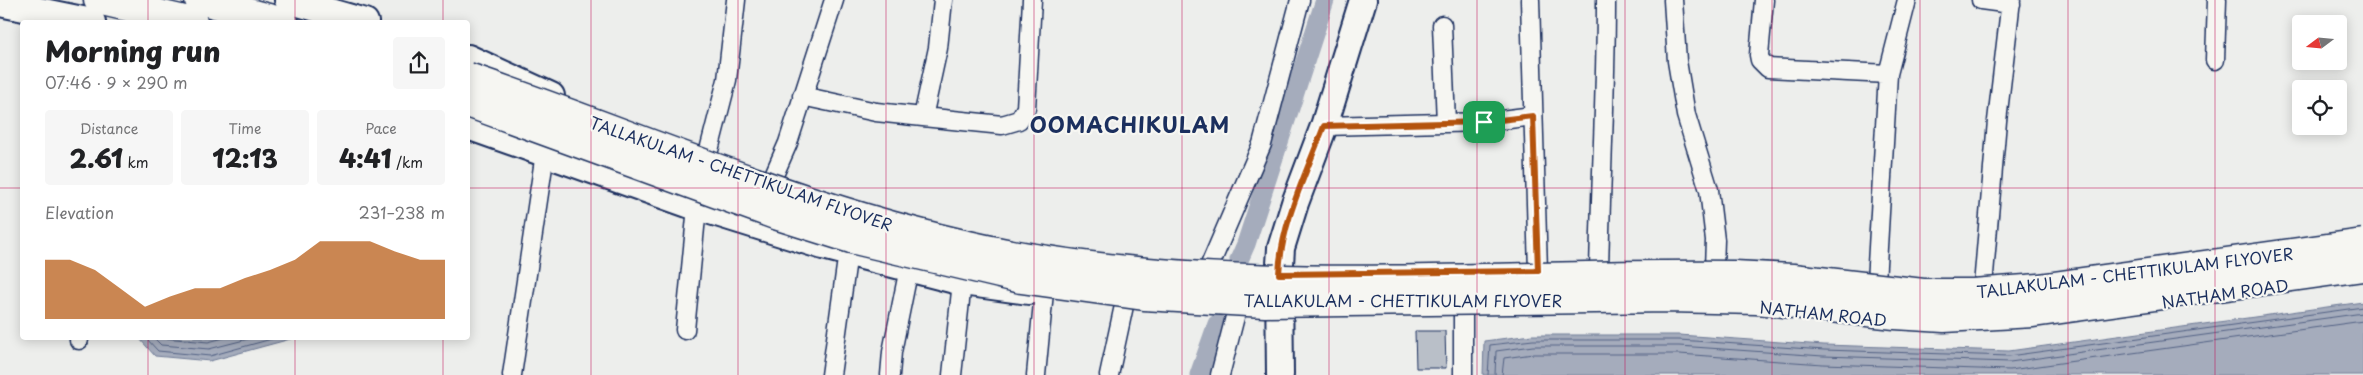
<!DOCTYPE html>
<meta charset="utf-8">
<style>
:root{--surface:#fff;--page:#f6f6f6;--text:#202124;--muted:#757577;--accent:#b45309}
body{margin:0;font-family:"Playpen Sans",sans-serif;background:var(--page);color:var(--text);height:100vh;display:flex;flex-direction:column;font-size:19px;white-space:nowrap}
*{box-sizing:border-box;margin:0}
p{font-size:16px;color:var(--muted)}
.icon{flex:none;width:28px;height:28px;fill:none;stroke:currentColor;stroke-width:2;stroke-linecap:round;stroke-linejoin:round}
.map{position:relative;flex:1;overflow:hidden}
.details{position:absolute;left:20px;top:20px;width:450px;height:320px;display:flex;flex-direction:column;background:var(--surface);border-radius:5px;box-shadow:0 2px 12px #0003}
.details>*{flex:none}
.needle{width:32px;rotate:254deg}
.tools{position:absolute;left:2292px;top:15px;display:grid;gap:10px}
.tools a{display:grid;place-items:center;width:55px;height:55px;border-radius:5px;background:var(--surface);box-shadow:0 2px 12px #0003;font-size:25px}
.pin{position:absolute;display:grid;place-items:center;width:42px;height:42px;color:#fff;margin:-21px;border-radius:10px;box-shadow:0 2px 8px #0006}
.round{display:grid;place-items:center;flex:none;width:52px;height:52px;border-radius:5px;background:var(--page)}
.head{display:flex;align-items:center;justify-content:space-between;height:85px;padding:0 25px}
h1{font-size:28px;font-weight:800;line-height:38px}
.figures{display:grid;grid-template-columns:repeat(3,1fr);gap:8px;height:85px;padding:5px 25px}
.figures div{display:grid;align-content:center;border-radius:5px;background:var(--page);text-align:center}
.figures b{font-size:25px;font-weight:800}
.figures small{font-size:14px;font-weight:400}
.figures p{font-size:14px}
.chart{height:140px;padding:10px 25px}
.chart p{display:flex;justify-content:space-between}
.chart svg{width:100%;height:90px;margin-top:5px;fill:var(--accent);opacity:.7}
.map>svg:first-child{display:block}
.water{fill:#a5acbc;stroke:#6e7a96}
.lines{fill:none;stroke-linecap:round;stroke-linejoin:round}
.shore{stroke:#526184;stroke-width:1}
.canal{stroke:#a5acbc;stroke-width:19}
.building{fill:#b9bfc8;stroke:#1b2f5e}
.minor-casing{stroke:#1b2f5e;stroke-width:21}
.secondary-casing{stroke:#1b2f5e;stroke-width:30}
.trunk-casing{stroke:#1b2f5e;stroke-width:31}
.minor{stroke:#f6f6f2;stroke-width:18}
.secondary{stroke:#f6f6f2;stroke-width:26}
.trunk{stroke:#f6f6f2;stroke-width:28}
.trunk-bridge-casing{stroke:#1b2f5e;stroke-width:31;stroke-linecap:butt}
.trunk-bridge{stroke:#f6f6f2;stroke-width:28}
.route-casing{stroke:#fff;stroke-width:10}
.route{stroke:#b45309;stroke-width:6}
.grid{fill:none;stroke:#c2185b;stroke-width:1;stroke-opacity:0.55}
.labels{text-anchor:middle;stroke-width:4.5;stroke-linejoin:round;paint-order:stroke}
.street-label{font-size:16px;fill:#1b2f5e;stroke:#f6f6f2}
.district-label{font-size:21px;font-weight:bold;letter-spacing:1px;fill:#1b2f5e;stroke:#f6f6f2}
</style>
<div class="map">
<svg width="2363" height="375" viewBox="0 0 2363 375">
<rect width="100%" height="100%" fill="#edeeec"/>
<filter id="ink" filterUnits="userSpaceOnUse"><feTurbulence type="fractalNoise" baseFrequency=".02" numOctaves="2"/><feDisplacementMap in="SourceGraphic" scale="10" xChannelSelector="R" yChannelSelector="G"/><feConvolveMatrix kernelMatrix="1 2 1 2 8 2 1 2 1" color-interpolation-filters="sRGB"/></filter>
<g filter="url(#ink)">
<path class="water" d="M2363 302V375H1483L1484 341 1532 335H1679L1824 345 2009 351Z
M139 338H294L210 361 155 356Z"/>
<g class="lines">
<path class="shore" d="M146 338 158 351 210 356 275 338
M154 338 161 345 209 349 252 338
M164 338 208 342 224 338
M1488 375 1490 345 1533 340H1679L1824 350 2009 356 2363 307
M1495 375 1496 351 1533 346H1679L1823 356 2010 362 2363 313
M1502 375 1504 358 1533 354H1679L1823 364 2010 370 2363 321"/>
<path class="canal" d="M1239 260 1246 244 1325 0
M1199 375 1217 324"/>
</g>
<path class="building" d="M1415 331H1445L1446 368H1416Z"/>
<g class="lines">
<defs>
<path id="minor" d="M1530 0 1538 271
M1673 0 1677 61 1686 115 1709 190 1715 240 1714 268
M1764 0 1759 55 1760 60 1768 68 1888 74
M1981 0 2011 4
M1442 25 1446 123
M2215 60 2217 0
M802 96 876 112 923 117 938 48 943 0
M923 117 1002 125 1019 120 1026 108 1032 0
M1324 126 1485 122 1533 116
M706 162 727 80 736 0
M770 184 788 143 834 0
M1599 270C1601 180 1606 90 1606 0
M1207 272 1262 144 1300 0
M1876 282 1888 74 1907 0
M1983 286 1997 121 2011 0
M1463 309V375
M685 330 697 207
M79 340V338
M512 375 545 153
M831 375 848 252
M890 375 892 352 909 268
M952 375 962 282
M1036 375 1044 292
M1109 375 1125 301
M1220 375 1237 309"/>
<path id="secondary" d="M288 0 365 22
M0 3 92 22
M468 58 551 96
M468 126 688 204 823 246 962 282 1029 291
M1280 375 1279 281 1281 248 1295 203 1324 126 1363 0"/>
<path id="trunk" d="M98 0 193 22
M199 0 284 22"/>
</defs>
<use href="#minor" class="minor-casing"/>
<use href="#secondary" class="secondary-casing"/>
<use href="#trunk" class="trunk-casing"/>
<use href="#minor" class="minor"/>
<use href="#secondary" class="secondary"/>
<use href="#trunk" class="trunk"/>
<defs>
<path id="trunk-bridge" d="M468 77C647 138 819 217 1006 253 1246 298 1491 272 1734 275L1793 278 1923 293H1973L2039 288 2363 243
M468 103 775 215 851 239 1021 279 1144 296 1265 303 1670 298 1757 300 1895 315 1944 318 2033 313 2363 267"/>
</defs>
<use href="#trunk-bridge" class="trunk-bridge-casing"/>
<use href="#trunk-bridge" class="trunk-bridge"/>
</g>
</g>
<g class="lines" filter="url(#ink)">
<defs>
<path id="route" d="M1533 116 1538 271 1279 274C1281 223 1306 174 1324 126L1484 122Z"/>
</defs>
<use href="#route" class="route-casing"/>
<use href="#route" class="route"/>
</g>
<path class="grid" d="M148 0V22M295 0V22M443 0V22M591 0V375M738 0V375M886 0V375M1034 0V375M1182 0V375M1329 0V375M1477 0V375M1625 0V375M1772 0V375M1920 0V375M2068 0V375M2215 0V375M0 188H22M468 188H2363M148 338V375M295 338V375M443 338V375"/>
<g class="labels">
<g class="street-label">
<text transform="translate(741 174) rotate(19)" y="6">TALLAKULAM - CHETTIKULAM FLYOVER</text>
<text transform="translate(2135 273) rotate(-7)" y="6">TALLAKULAM - CHETTIKULAM FLYOVER</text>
<text transform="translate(2225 294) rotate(-8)" y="6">NATHAM ROAD</text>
<text x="1403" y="307">TALLAKULAM - CHETTIKULAM FLYOVER</text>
<text transform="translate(1823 314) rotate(6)" y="6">NATHAM ROAD</text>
</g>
<g class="district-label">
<text x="1130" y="133">OOMACHIKULAM</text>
</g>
</g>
</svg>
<div class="tools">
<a><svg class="needle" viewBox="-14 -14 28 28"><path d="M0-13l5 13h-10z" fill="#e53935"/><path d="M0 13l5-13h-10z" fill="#757577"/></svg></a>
<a><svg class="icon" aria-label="locate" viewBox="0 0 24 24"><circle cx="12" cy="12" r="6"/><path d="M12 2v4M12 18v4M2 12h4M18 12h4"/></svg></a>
</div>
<div class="pin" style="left:1484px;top:122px;background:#1e9e55"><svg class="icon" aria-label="arrive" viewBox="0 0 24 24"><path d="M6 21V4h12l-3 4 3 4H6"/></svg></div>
<section class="details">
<div class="head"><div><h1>Morning run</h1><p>07:46 · 9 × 290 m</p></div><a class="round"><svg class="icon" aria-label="share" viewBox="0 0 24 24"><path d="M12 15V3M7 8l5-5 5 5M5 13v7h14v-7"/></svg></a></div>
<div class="figures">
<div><p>Distance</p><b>2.61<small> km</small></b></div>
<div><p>Time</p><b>12:13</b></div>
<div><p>Pace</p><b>4:41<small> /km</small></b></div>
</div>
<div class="chart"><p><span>Elevation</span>231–238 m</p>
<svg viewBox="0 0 160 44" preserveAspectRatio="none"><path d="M0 44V15L10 15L20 20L30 29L40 38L50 33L60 29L70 29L80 24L90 20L100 15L110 6L120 6L130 6L140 11L150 15L160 15V44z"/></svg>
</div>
</section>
</div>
